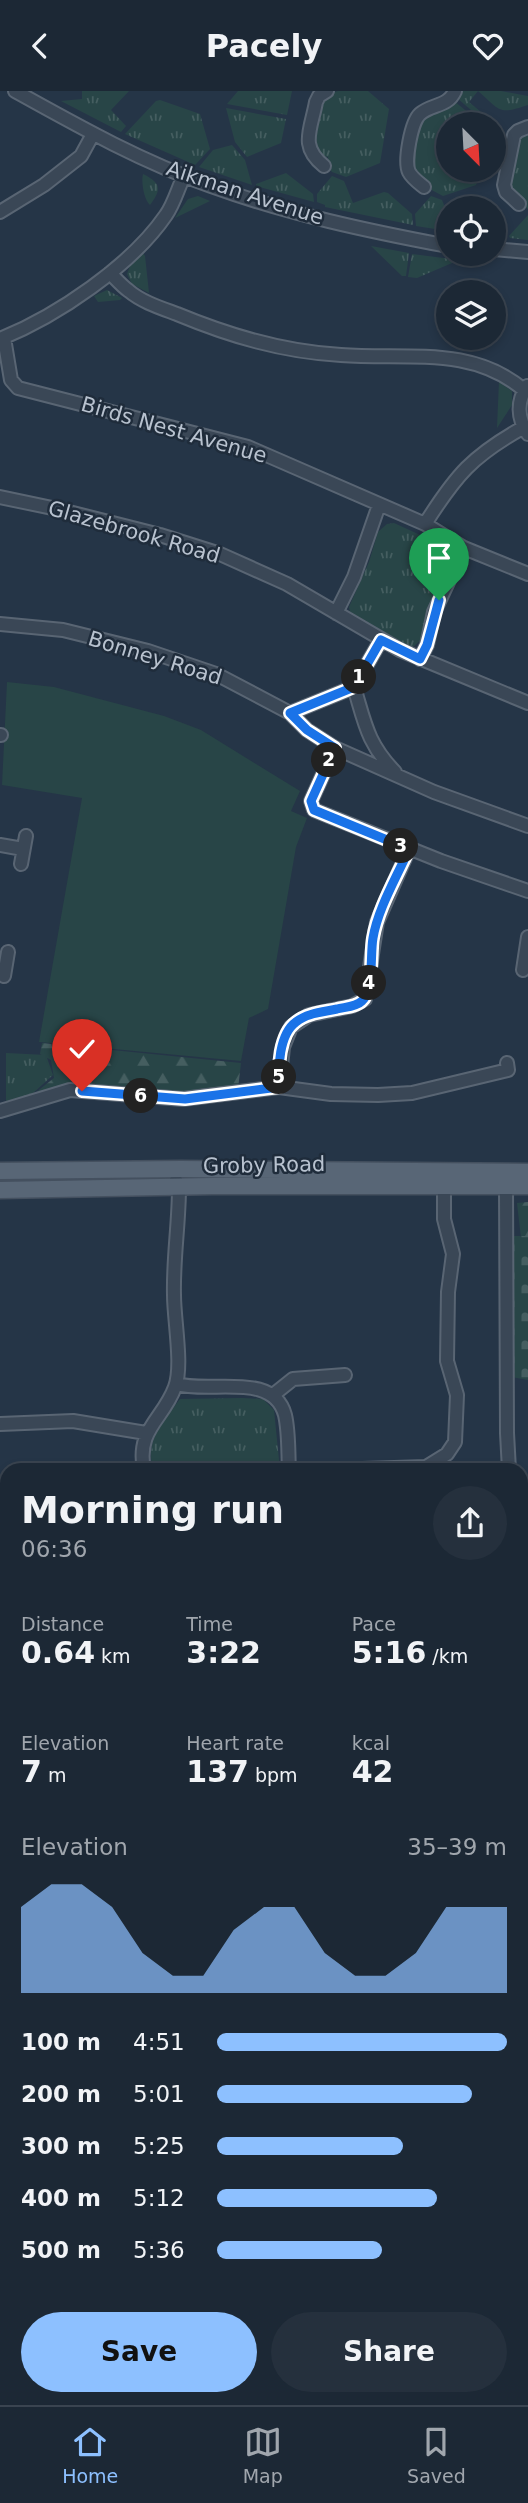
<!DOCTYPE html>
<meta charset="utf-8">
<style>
:root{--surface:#1c2835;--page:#25303d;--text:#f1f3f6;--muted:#a0a6ad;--line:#3a4450;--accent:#8dc0ff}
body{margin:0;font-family:"DejaVu Sans",sans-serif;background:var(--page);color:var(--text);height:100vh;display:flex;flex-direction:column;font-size:26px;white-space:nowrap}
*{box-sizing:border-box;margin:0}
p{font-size:23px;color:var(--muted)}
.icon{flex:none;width:38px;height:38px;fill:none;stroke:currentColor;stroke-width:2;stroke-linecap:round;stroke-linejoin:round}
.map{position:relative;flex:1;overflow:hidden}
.panel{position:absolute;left:0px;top:1372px;width:528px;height:943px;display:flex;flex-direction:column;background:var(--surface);border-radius:21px 21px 0 0;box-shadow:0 4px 10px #0003,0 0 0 2px var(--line)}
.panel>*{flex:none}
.needle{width:46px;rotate:156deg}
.buttons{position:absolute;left:436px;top:21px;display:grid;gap:14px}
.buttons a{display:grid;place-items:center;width:70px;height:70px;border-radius:50%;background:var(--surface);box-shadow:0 4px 10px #0003,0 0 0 2px var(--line);font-size:35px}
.pin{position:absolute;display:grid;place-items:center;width:60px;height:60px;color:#fff;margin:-72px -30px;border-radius:50% 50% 50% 0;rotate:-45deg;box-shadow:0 0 7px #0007}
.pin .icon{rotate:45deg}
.km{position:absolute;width:35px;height:35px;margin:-18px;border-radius:50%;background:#222;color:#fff;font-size:19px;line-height:35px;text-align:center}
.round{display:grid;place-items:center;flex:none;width:74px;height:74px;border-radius:37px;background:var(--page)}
.overview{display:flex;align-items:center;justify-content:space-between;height:119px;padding:0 21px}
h1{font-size:38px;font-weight:600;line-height:52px}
.metrics{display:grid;grid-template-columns:repeat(3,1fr);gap:10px;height:119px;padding:7px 21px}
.metrics div{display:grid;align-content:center}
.metrics b{font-size:30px;font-weight:600}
.metrics small{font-size:19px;font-weight:400}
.metrics p{font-size:19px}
.chart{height:196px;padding:14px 21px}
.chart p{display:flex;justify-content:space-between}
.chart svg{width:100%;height:126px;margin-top:7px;fill:var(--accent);opacity:.7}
.primary-button{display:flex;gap:14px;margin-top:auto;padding:14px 21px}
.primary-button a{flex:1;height:80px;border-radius:42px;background:var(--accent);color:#111;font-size:28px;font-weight:600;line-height:80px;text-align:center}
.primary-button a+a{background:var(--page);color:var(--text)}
ul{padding:0 21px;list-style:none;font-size:23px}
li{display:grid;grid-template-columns:112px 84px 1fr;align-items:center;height:52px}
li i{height:18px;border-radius:9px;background:var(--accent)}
header{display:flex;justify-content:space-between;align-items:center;height:91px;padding:0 21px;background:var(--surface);font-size:32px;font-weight:600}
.menu{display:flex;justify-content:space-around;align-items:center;height:98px;border-top:2px solid var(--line);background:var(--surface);font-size:19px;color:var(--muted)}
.menu a{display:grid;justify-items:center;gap:4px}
.menu .selected{color:var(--accent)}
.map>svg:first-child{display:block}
.grass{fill:url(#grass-tufts)}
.forest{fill:url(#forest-firs)}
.cemetery{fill:url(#cemetery-stones)}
.garden{fill:#284547}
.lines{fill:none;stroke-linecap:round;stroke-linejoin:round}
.minor-casing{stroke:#596573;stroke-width:16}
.major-casing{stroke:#44505f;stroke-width:19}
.minor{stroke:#3a4756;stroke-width:12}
.major{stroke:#586676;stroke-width:16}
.route-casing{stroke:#fff;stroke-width:14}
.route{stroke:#1a73e8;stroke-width:9}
.labels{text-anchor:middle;stroke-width:5;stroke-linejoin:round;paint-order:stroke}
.street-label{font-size:21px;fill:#b8c2cf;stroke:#1f2c3b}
</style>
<header><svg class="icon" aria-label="back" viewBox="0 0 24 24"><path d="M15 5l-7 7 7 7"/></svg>Pacely<svg class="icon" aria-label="heart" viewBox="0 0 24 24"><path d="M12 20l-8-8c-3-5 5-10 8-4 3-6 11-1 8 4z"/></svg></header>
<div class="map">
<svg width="528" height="2314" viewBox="0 0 528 2314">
<defs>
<pattern id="grass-tufts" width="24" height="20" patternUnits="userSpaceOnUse" patternTransform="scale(1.75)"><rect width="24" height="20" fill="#284547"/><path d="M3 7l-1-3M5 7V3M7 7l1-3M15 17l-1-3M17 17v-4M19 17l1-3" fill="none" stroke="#455e60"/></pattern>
<pattern id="forest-firs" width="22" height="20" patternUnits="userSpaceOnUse" patternTransform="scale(1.75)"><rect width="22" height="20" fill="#284547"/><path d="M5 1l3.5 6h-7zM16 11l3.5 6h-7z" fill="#455e60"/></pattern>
<pattern id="cemetery-stones" width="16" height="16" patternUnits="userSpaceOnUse" patternTransform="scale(1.75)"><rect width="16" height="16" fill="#284547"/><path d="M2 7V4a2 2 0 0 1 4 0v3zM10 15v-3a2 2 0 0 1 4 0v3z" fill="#455e60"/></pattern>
</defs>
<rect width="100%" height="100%" fill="#253547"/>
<path class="grass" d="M82 0H129L111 19 126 35 121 41 61 10 82 8Z
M238 0H292L287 24 227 13Z
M338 0H368L389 18 380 72 346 86 332 81 328 76V66L316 65 312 55 320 12 326 4Z
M458 0H501L528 5V14C498 24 501 20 478 0L469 11 481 21 478 25 457 7Z
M160 9 200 23 210 58 195 74 125 43 156 10Z
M454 10 482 33H448V79H481L476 94 443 105 426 96V87L418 88 410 72 419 29Z
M226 17 286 28 281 52 247 66 235 51Z
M528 40V118L522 114V107H515L508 101 518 47Z
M232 54 245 69 252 94 199 76 213 59Z
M286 82 313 103 314 111 256 95V93Z
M143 83C161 92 162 98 150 114 144 109 141 91 143 83Z
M332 85 344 90 353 112 384 101 388 102 412 123 413 134 325 116V114L317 111V103Z
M198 105 210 110 175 127 188 108Z
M431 105 442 109 448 124V140L416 135 415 123Z
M528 124V149L510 147 509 145Z
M371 155 409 162 406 185H402Z
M143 162 145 165 149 202 132 193 127 183 130 175Z
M412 163 459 169 417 187 408 186Z
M107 199 122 207 120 209 98 211 94 205Z
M499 291 512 300V314L497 337Z
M394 432 442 454 447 458 451 470 433 509 423 547 412 557 350 521 349 516 369 471 378 441 387 433Z
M6 962 46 964 53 984 21 1013 6 1018Z
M242 1307 263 1308 274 1319 280 1379H153C145 1348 163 1331 180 1308Z
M522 1551 528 1656V1777H522Z
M0 1756 7 1758V2034L0 2031Z
M7 2099V2128L0 2146V2118Z
M522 2137 528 2138V2169L522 2168Z"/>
<path class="forest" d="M42 952 241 972 238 998 218 1004 72 999 21 1013 54 987 51 969 40 963Z
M528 1111V1164H523L517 1112Z
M522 1495 528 1501V1656Z
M522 1975 528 1976V2136L522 2135Z"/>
<path class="cemetery" d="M511 1145H528V1289L512 1286Z
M522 1789H528V1976L522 1975Z"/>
<path class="garden" d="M7 591 54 596 164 625 201 639 300 700 291 720 307 727 296 756 268 918 249 927 241 970 39 951 82 707 2 694Z"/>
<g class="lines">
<defs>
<path id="minor" d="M15 0C78 35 142 71 211 95 288 123 368 140 448 155
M324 75C299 55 311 39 316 11L319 5 327 0
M424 96C419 92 412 87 409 81 404 71 411 31 420 23 431 13 448 16 455 0
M519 113 506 101 504 94 514 44 518 40 528 36
M0 121 44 94 81 65 93 43
M494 158 528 161
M110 182C116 188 122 195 129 200 142 211 161 217 177 223 230 245 283 261 341 264 406 269 471 254 524 299
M4 247 11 289 18 297 248 356 425 433 464 457 528 483
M0 248C57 225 131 175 166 124 174 113 178 97 184 85
M527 295C517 310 517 327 528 343
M0 406 57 418 160 444 220 463 287 493 400 559 528 612
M425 433C456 384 472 365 524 336
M336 522 354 486 379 414
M0 533 63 539 148 560 216 583 290 622 307 639 335 657 434 701 528 735
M381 549 354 596C365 632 367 652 395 681
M420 568 427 554 434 521 464 457
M290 622 354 596
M0 644H1
M335 657 311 710 314 719 441 770 528 800
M0 754 23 758
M21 773 26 745
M523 879 528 846
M4 885 8 861
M279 996 283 956 291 936 309 924 352 915 365 908 377 831 409 758
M0 1020 70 999 183 1008 279 996 331 1003 378 1004 412 1002 508 979 507 972
M506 1095 507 1342 509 1379
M176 1293C211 1303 273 1280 285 1324 289 1341 288 1361 289 1379
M273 1304 293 1288 345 1284
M0 1333 73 1330 146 1342
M144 1379C136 1338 163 1329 175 1296 183 1275 174 1229 174 1204 173 1168 179 1133 179 1096L176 1089
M330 1379 426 1376 447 1363 455 1351 457 1304 447 1270 448 1201 453 1163 444 1128V1094
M0 1440 7 1439
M0 1531 7 1534
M0 1682 7 1680
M0 2170 7 2152
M522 2263 528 2265
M0 2283 7 2285
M64 2308 78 2314
M270 2314 271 2308
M378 2314 381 2308
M448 2314 450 2308"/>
<path id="major" d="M0 1080 181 1078 528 1081
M0 1099 212 1095H528
M0 2057 7 2061
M522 2186 528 2187"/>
</defs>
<use href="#minor" class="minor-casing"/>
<use href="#major" class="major-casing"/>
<use href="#minor" class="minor"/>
<use href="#major" class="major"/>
</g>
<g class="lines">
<defs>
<path id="route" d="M82 1000 185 1008 279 996C278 977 279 943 296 931 307 922 323 921 337 918 344 916 356 916 362 910 374 900 370 863 373 847 378 817 397 786 409 758L314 719 311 710 335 657 307 639 290 622 354 596 381 549 420 568 427 554 439 509"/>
</defs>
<use href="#route" class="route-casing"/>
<use href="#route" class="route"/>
</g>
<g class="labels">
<g class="street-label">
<text transform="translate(245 102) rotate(18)" y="7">Aikman Avenue</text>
<text transform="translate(174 339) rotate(16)" y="7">Birds Nest Avenue</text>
<text transform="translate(134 441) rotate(16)" y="7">Glazebrook Road</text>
<text transform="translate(155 567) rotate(17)" y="7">Bonney Road</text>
<text transform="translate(264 1074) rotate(-1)" y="7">Groby Road</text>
</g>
</g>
</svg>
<div class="buttons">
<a><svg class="needle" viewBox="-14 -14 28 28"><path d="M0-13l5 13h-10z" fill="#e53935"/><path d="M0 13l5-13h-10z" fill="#a0a6ad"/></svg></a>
<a><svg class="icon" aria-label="locate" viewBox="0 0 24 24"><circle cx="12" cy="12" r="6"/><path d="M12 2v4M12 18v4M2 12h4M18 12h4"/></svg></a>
<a><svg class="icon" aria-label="layers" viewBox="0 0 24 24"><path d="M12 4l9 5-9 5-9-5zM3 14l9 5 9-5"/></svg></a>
</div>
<div class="pin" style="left:439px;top:509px;background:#1e9e55"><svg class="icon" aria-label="arrive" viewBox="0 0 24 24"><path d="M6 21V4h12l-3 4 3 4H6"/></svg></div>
<div class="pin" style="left:82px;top:1000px;background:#d93025"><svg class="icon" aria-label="check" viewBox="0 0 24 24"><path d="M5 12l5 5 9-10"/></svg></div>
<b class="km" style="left:359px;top:586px">1</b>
<b class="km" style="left:329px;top:669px">2</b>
<b class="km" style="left:401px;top:755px">3</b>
<b class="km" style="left:369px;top:892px">4</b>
<b class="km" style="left:279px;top:986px">5</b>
<b class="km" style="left:141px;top:1005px">6</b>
<section class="panel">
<div class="overview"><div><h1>Morning run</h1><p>06:36</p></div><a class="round"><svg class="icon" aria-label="share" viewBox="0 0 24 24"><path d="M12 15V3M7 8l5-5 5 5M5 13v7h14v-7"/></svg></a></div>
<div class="metrics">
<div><p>Distance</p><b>0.64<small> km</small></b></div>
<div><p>Time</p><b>3:22</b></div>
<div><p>Pace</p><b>5:16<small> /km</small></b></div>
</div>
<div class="metrics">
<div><p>Elevation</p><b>7<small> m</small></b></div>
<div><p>Heart rate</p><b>137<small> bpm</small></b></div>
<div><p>kcal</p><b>42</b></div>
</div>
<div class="chart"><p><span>Elevation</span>35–39 m</p>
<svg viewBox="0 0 160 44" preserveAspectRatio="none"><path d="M0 44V14L10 6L20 6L30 14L40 30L50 38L60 38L70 22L80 14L90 14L100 30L110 38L120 38L130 30L140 14L150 14L160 14V44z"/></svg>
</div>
<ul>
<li><b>100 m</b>4:51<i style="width:100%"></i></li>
<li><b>200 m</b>5:01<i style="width:88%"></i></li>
<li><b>300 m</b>5:25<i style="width:64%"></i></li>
<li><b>400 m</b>5:12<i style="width:76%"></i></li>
<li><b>500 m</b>5:36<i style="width:57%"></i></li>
</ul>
<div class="primary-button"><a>Save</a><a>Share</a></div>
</section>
</div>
<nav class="menu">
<a class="selected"><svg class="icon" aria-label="home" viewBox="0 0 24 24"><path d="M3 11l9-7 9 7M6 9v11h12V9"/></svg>Home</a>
<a><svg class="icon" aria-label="map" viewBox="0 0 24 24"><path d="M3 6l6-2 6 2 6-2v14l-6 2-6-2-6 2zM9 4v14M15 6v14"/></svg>Map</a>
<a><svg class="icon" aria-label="saved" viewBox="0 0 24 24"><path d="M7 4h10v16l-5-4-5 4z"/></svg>Saved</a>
</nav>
